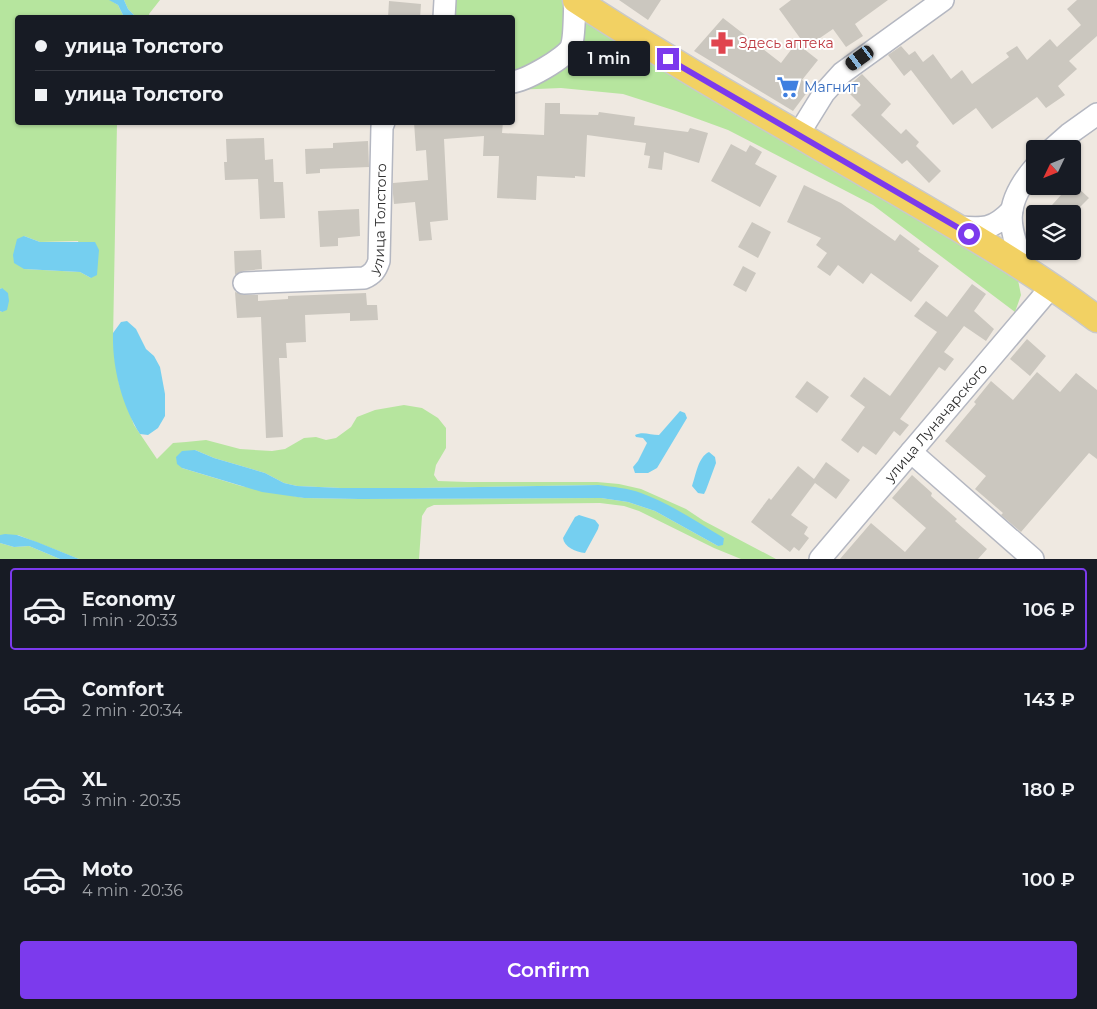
<!DOCTYPE html>
<html lang="en">
<head>
<meta charset="utf-8">
<style>
	:root { --surface:#171b24; --page:#20242c; --text:#f1f3f6; --muted:#9ea1a6; --line:#363941; --accent:#7c3aed }
	body { margin:0; font-family:Montserrat,sans-serif; background:var(--page); color:var(--text); height:100vh; display:flex; flex-direction:column; font-size:19px; white-space:nowrap }
	* { box-sizing:border-box; margin:0 }
	p { font-size:16px; color:var(--muted) }
	.icon { flex:none; width:28px; height:28px; fill:none; stroke:currentColor; stroke-width:2; stroke-linecap:round; stroke-linejoin:round }
	.map { position:relative; height:559px; overflow:hidden }
	.sheet { display:flex; flex-direction:column; background:var(--surface); flex:1 }
	.sheet>* { flex:none }
	.guide { position:absolute; left:15px; top:15px; width:500px; height:110px; border-radius:5px; box-shadow:0 1px 4px #0004; display:grid; align-content:center; height:110px; padding:0 20px; background:var(--surface) }
	.needle { width:32px; rotate:227deg }
	.fabs { position:absolute; left:1026px; top:140px; display:grid; gap:10px }
	.fabs a { display:grid; place-items:center; width:55px; height:55px; border-radius:5px; background:var(--surface); box-shadow:0 1px 4px #0004; font-size:25px }
	.end { position:absolute; width:22px; height:22px; margin:-11px; border:6px solid #7c3aed; background:#fff; box-shadow:0 0 0 2px #fff }
	.from { border-radius:50% }
	.bubble { position:absolute; height:35px; border-radius:5px; background:var(--surface); box-shadow:0 1px 4px #0004; font-size:16px; font-weight:600; line-height:35px; text-align:center }
	.car { position:absolute; width:15px; height:30px; margin:-15px -8px; border-radius:6px; box-shadow:0 0 4px 1px #0007; background:linear-gradient(#222 24%,#8ab4d8 0 40%,#222 0 76%,#8ab4d8 0 86%,#222 0) }
	.guide b { display:flex; align-items:center; gap:18px; height:48px; font-size:19px }
	.guide b+b { border-top:1px solid var(--line) }
	.guide i { width:12px; height:12px; background:var(--text) }
	ul { padding:9px 0 0; list-style:none }
	li { display:flex; align-items:center; gap:15px; height:82px; margin:0 10px 8px; padding:0 10px; border:2px solid transparent; border-radius:5px }
	li div { flex:1 }
	li b { display:block; font-size:19px }
	li em { font-style:normal; font-weight:600 }
	li.on { border-color:var(--accent) }
	li>.icon { width:45px; height:45px; stroke-width:1.5 }
	.button { display:flex; gap:10px; margin-top:auto; padding:10px 20px }
	.button a { flex:1; height:58px; border-radius:5px; background:var(--accent); color:#fff; font-size:20px; font-weight:600; line-height:58px; text-align:center }
	.map>svg:first-child { display:block }
</style>
</head>
<body>
<div class="map">
<svg width="1097" height="559" viewBox="0 0 1097 559">
	<rect width="100%" height="100%" fill="#efe9e1"/>
	<!-- green -->
	<path fill="#b6e59e" fill-rule="evenodd" d="M0 0H110L118 5 124 17 18 18V122L117 123 113 340 119 384 134 425 157 459 173 443 186 442 206 440 240 449 272 451 285 449 304 438 316 437 326 440 336 438 351 427 357 417 375 410 404 405 422 408 438 418 446 428V448L436 465 434 475 438 481 467 482H597L619 484 641 489 686 509 704 521 776 559H741L714 548 639 511 624 506 600 503 434 505 427 508 422 516 419 559H79L18 535H0V311L2 312V288L0 289ZM24 236 40 242 78 241 91 278 80 272 24 269ZM195 450 214 458 265 473 284 483 297 486 341 488H419L599 485 724 538 718 546 655 511 628 502 601 498 359 499 304 498 241 486 182 468Z
		M124 0H160L149 14 150 18 136 17 128 9Z
		M451 0H562L598 24 844 167 1018 280 1021 295 1015 312 873 205 728 130 676 111 623 94 561 88 513 90 512 18H450Z
		M0 543 14 547 29 546 60 559H0Z"/>
	<!-- water -->
	<path fill="#75cff0" d="M109 0H124L128 9 136 17H124L118 5Z
		M24 236 40 242H95L99 250 97 275 91 278 80 272 24 269 14 263 13 255 17 239Z
		M2 288 8 293 9 301 7 310 2 312 0 311V289Z
		M127 321 136 329 146 349 154 356 160 367 165 394V416L158 428 148 435 140 434C122 406 112 367 113 333L121 322Z
		M680 411 685 413 687 418 657 468 648 473H635L633 467 638 461 647 443 643 438 636 437 635 435C643 431 650 435 659 435Z
		M195 450 214 458 265 473 284 483 297 486 341 488H419L599 485C613 487 628 488 641 493 671 504 697 522 724 538L723 545 718 546 655 511 628 502 601 498 359 499 304 498 262 492 182 468 177 464 176 457 182 451Z
		M709 452 715 457 716 463 706 490 704 494 698 493 692 486C696 475 698 457 709 452Z
		M579 515 595 520 599 525 598 529 585 553C576 552 564 547 563 538L575 517Z
		M5 534 17 535 37 542 79 559H60L29 546 14 547 0 543V535Z"/>
	<!-- building -->
	<path fill="#cbc7bf" d="M619 0H661L648 20Z
		M791 0H888L855 24 863 36 846 47 833 29 804 49 818 60 802 80 811 87 793 111 694 51 723 18 781 63 800 38 779 9Z
		M1077 0H1097V36L1069 61 1077 69 1058 86 1065 95 1046 108 1037 97 992 129 976 108 953 125 911 70 904 76 888 55 901 46 909 55 915 51 923 62 933 54 951 79 962 70 972 84 1009 57 1006 53 1017 46 1027 60 1050 39 1057 47 1081 25 1067 9Z
		M389 1 421 4 420 18H388Z
		M862 74 891 104 881 115 901 134 906 129 919 142 916 146 941 171 929 183 907 160 902 164 851 115 861 105 845 89Z
		M545 103H560V114L598 115 599 112 635 117 634 125 688 132 690 128 708 133 699 163 664 152 662 170 648 168 650 156 644 155 646 143 587 135 585 177 575 176V178L537 176 536 200 497 198 499 156H483L484 136 444 139 448 220 430 222 432 240 419 241 415 202 394 204 393 194V183L428 180 426 150 416 151 414 122H503L502 133 544 135Z
		M264 138 265 160 273 159 274 182H283L285 218 260 219 258 179 225 180 224 162H227L226 139Z
		M368 141 369 167 320 169V173L306 174 305 149 333 148V143Z
		M731 144 746 152 750 145 762 152 755 164 777 176 760 207 711 181Z
		M804 185 841 203 895 241 900 234 920 249 918 251 939 266 911 302 871 273 863 284 838 265 830 276 817 267 827 253 816 245 821 238 787 222Z
		M1051 186H1076L1089 198 1073 214H1044L1061 195Z
		M359 209 360 236 338 238V246L320 247 318 211Z
		M752 222 771 232 758 258 738 247Z
		M261 250 262 269 243 271 235 275 234 251Z
		M743 266 756 273 746 292 733 285Z
		M972 284 986 294 974 311 994 329 986 341 964 326 944 352 954 359 945 371 939 367 900 419 909 425 900 436 894 431 876 455 863 446 858 453 841 440 865 407 850 396 864 377 890 396 937 332 914 316 926 301 947 317Z
		M235 292 244 295H258V301L288 299V296L366 293 367 305H377L378 320 350 321V313L305 315 306 342 286 343 287 358H279L283 437 266 438 261 317 237 318Z
		M1027 339 1046 356 1030 376 1010 359Z
		M1037 372 1060 392 1076 373 1097 390V459L1089 453 1021 532 1001 515 1003 513 975 489 986 476 945 441 976 404 974 402 991 381 1013 400Z
		M807 381 829 397 817 413 795 397Z
		M826 462 850 480 836 499 815 483 791 515 808 527 804 534 809 538 799 551 794 547 790 552 751 522 769 498 771 500 798 466 814 479Z
		M912 475 932 493 931 496 957 519 955 521 987 549 978 559H840L871 523 905 552 926 528 892 498Z"/>
	<g fill="none" stroke-linecap="round" stroke-linejoin="round">
		<defs>
			<g id="minor">
				<path d="M444 18 445 0"/>
				<path d="M512 82C525 81 566 58 571 47 575 38 574 11 575 0"/>
				<path d="M798 135 824 93 842 73 943 0"/>
				<path d="M1052 149 1069 134 1097 114"/>
				<path d="M958 227C983 229 993 230 1012 210"/>
				<path d="M1028 271C1007 228 1002 205 1035 167"/>
				<path id="s1" d="M244 283 364 278C373 274 376 270 379 261L382 127 384 122"/>
				<path d="M911 452 1033 559"/>
				<path id="s2" d="M820 559 1052 286"/>
			</g>
			<path id="major" d="M576 0C678 67 786 127 892 189 962 230 1032 270 1097 319"/>
		</defs>
		<!-- minor casing -->
		<use href="#minor" stroke="#b4b7c1" stroke-width="24"/>
		<!-- major casing -->
		<use href="#major" stroke="#c9c9c9" stroke-width="29"/>
		<!-- minor -->
		<use href="#minor" stroke="#fff" stroke-width="21"/>
		<!-- major -->
		<use href="#major" stroke="#f2d163" stroke-width="26"/>
	</g>
	<g fill="none" stroke-linecap="round" stroke-linejoin="round">
		<!-- route -->
		<path stroke="#7c3aed" stroke-width="6" d="M668 59 969 234"/>
	</g>
	<!-- icons -->
	<defs>
		<symbol id="pharmacy-bare" viewBox="-9 -9 18 18"><path d="M-2-6h4v4h4v4h-4v4h-4v-4h-4v-4h4Z" fill="#e0444e" stroke="#fff" stroke-width="2.5" paint-order="stroke"/></symbol>
		<symbol id="supermarket-bare" viewBox="-9 -9 18 18"><path d="M-6-5.5h2.5l.6 2H6L4.5 2H-2.5L-4.4-4H-6ZM-1.5 3.2a1.3 1.3 0 1 0 .1 0ZM3 3.2a1.3 1.3 0 1 0 .1 0Z" fill="#3f7fe0" stroke="#fff" stroke-width="2.5" paint-order="stroke"/></symbol>
	</defs>
	<g fill-rule="evenodd">
		<use href="#pharmacy-bare" x="706" y="27" width="32" height="32"/>
		<use href="#supermarket-bare" x="772" y="71" width="32" height="32"/>
	</g>
	<g text-anchor="middle" dominant-baseline="central" stroke-width="4" stroke-linejoin="round" paint-order="stroke">
		<!-- health labels -->
		<g font-size="14" fill="#be3a42" stroke="#fff" text-anchor="start">
			<text x="739" y="43">Здесь аптека</text>
		</g>
		<!-- shop labels -->
		<g font-size="14" fill="#366cbe" stroke="#fff" text-anchor="start">
			<text x="804" y="87">Магнит</text>
		</g>
		<!-- street labels -->
		<g font-size="14" fill="#2e2e2e" stroke="#fff">
			<text stroke="none"><textPath href="#s1" startOffset="186">улица Толстого</textPath></text>
			<text stroke="none"><textPath href="#s2" startOffset="179">улица Луначарского</textPath></text>
		</g>
	</g>
</svg>
<div class="fabs">
<a><svg class="needle" viewBox="-14 -14 28 28"><path d="M0-13l5 13h-10z" fill="#e53935"/><path d="M0 13l5-13h-10z" fill="#9ea1a6"/></svg></a>
<a><svg class="icon" aria-label="layers" viewBox="0 0 24 24"><path d="M12 4l9 5-9 5-9-5zM3 14l9 5 9-5"/></svg></a>
</div>
<i class="end from" style="left:969px;top:234px"></i>
<i class="end" style="left:668px;top:59px"></i>
<div class="bubble" style="left:568px;top:41px;width:82px">1 min</div>
<i class="car" style="left:860px;top:58px;rotate:234deg"></i>
<div class="guide">
<b><i class="from"></i>улица Толстого</b>
<b><i></i>улица Толстого</b>
</div>
</div>
<section class="sheet">
<ul>
<li class="on"><svg class="icon" aria-label="car" viewBox="0 0 24 24"><path d="M5 17H2v-5l4-1 3-4h7l3 4 3 1v5h-3M9 17h6M6 11h13"/><circle cx="7" cy="17" r="2"/><circle cx="17" cy="17" r="2"/></svg><div><b>Economy</b><p>1 min · 20:33</p></div><em>106 ₽</em></li>
<li><svg class="icon" aria-label="car" viewBox="0 0 24 24"><path d="M5 17H2v-5l4-1 3-4h7l3 4 3 1v5h-3M9 17h6M6 11h13"/><circle cx="7" cy="17" r="2"/><circle cx="17" cy="17" r="2"/></svg><div><b>Comfort</b><p>2 min · 20:34</p></div><em>143 ₽</em></li>
<li><svg class="icon" aria-label="car" viewBox="0 0 24 24"><path d="M5 17H2v-5l4-1 3-4h7l3 4 3 1v5h-3M9 17h6M6 11h13"/><circle cx="7" cy="17" r="2"/><circle cx="17" cy="17" r="2"/></svg><div><b>XL</b><p>3 min · 20:35</p></div><em>180 ₽</em></li>
<li><svg class="icon" aria-label="car" viewBox="0 0 24 24"><path d="M5 17H2v-5l4-1 3-4h7l3 4 3 1v5h-3M9 17h6M6 11h13"/><circle cx="7" cy="17" r="2"/><circle cx="17" cy="17" r="2"/></svg><div><b>Moto</b><p>4 min · 20:36</p></div><em>100 ₽</em></li>
</ul>
<div class="button"><a>Confirm</a></div>
</section>
</body>
</html>
